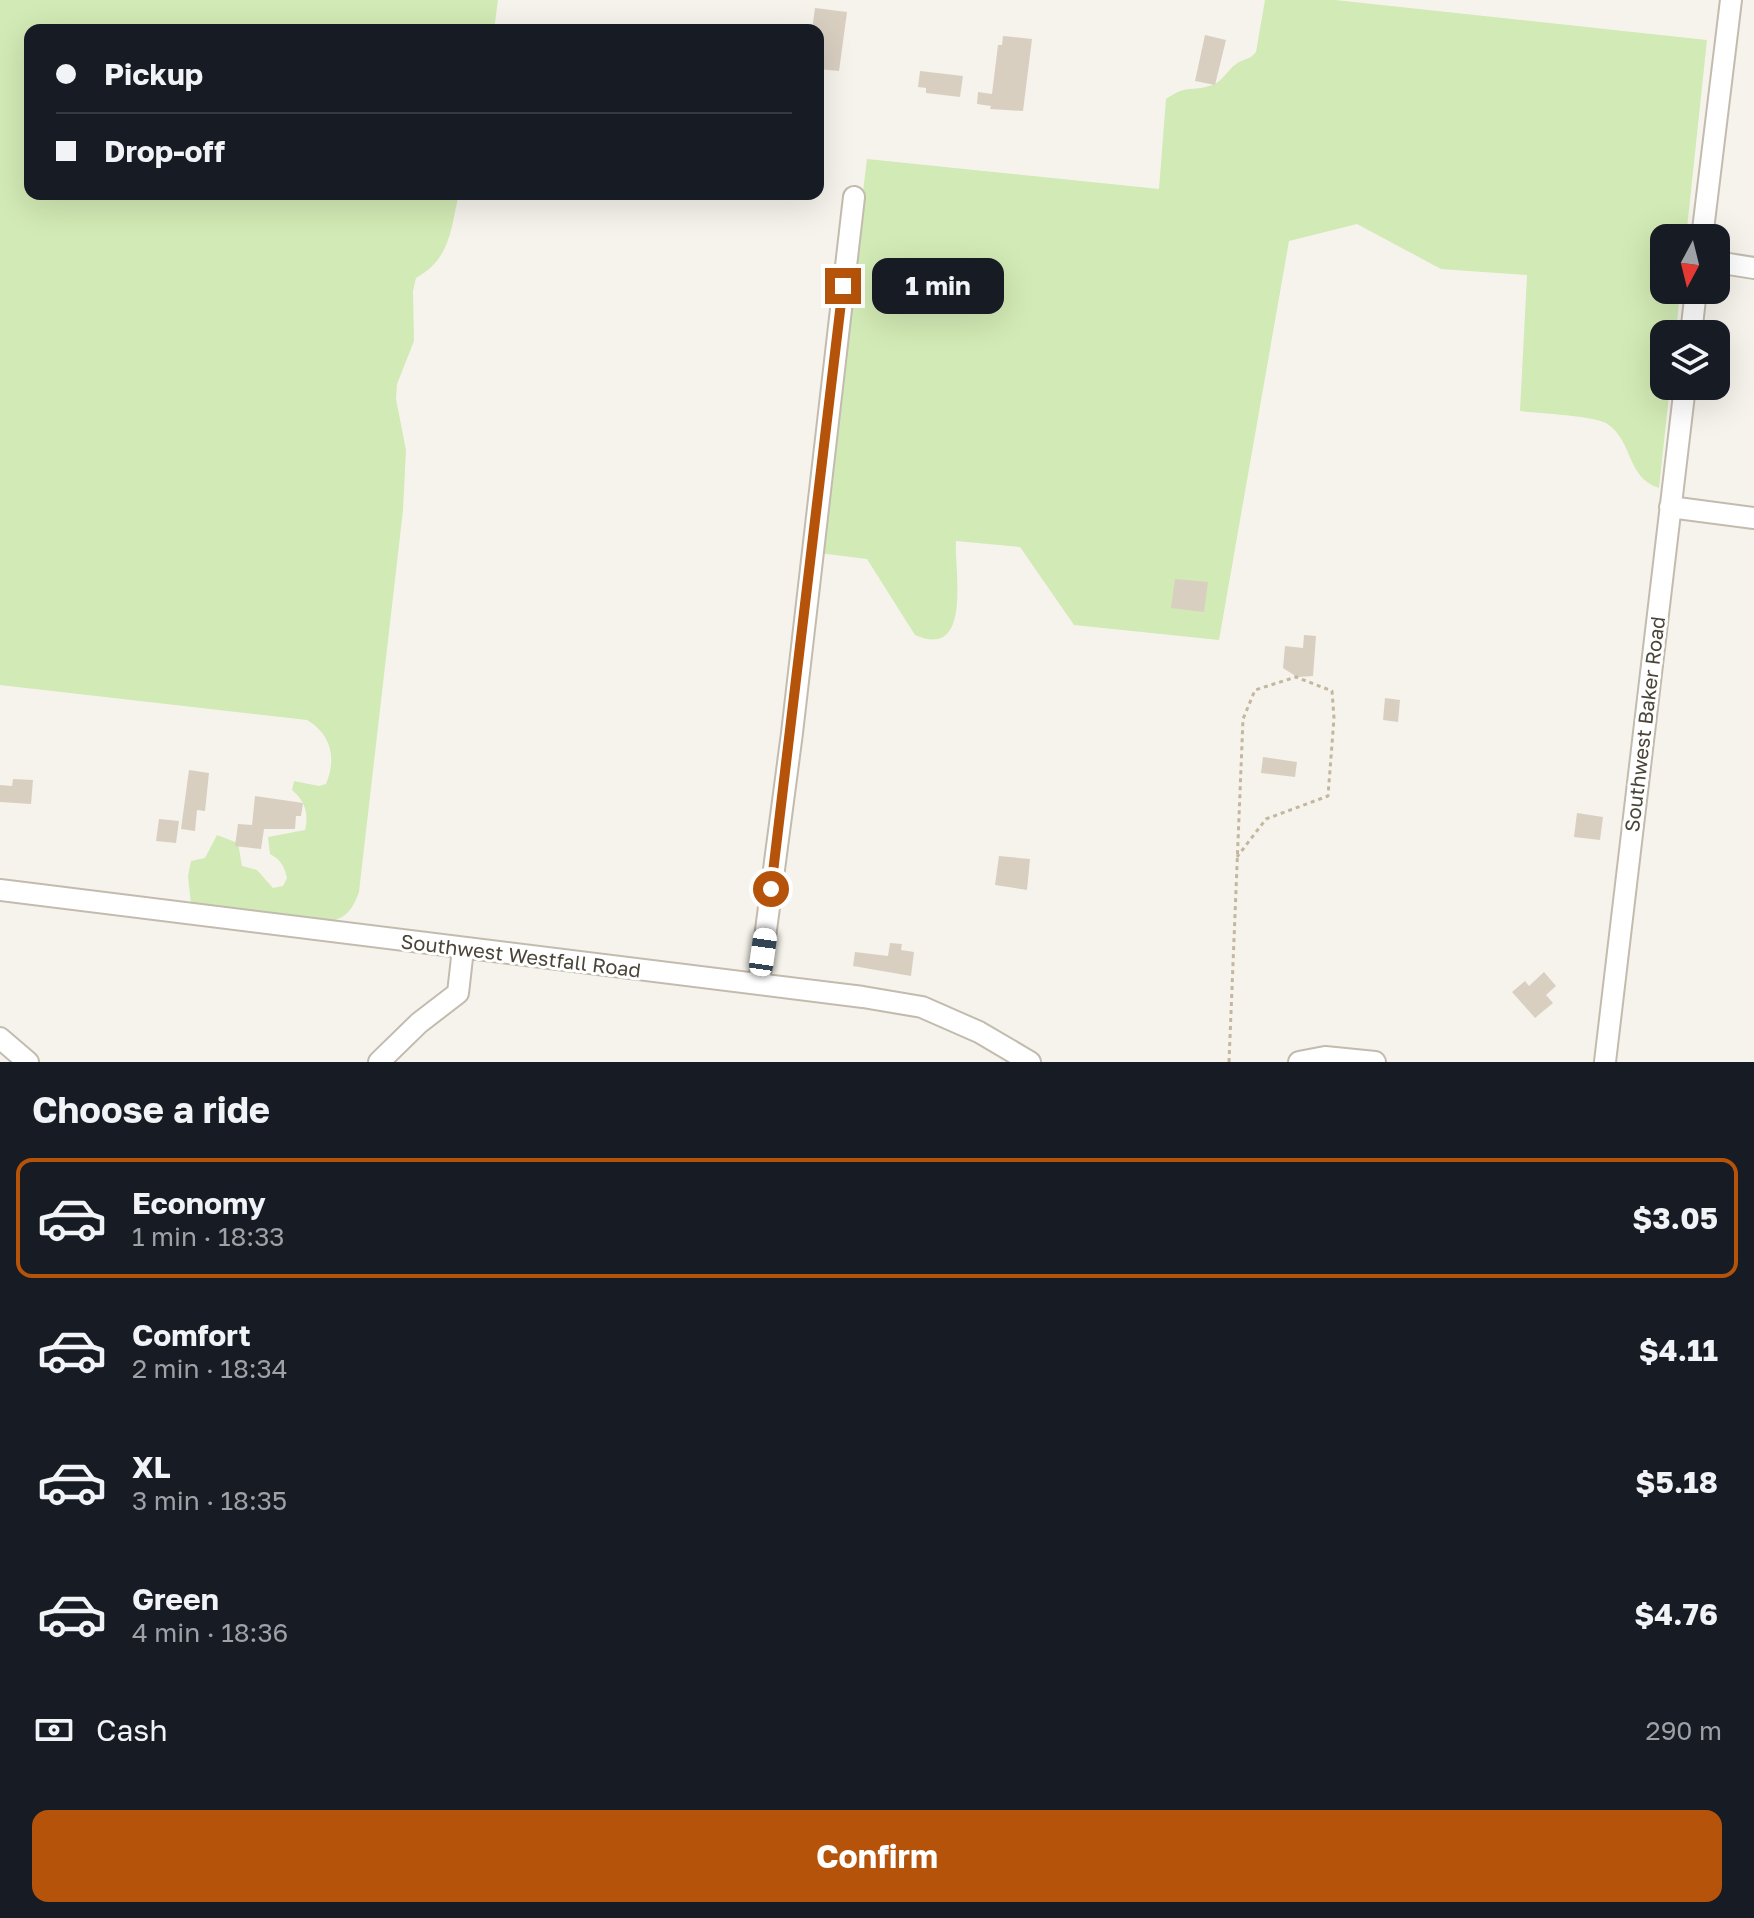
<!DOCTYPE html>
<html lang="en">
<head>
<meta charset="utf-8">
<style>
	:root { --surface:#171b24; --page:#242831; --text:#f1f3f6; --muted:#9ea1a6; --line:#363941; --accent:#b45309 }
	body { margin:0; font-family:"Golos Text",sans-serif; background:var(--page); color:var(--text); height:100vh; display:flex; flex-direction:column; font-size:30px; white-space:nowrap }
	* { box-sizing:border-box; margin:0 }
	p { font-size:26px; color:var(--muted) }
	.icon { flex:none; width:44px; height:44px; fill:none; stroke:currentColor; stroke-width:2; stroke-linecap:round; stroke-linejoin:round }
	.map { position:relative; height:1062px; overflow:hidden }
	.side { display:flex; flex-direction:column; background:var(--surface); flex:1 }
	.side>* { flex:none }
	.hud { position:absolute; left:24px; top:24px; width:800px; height:176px; border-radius:16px; box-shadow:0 8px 32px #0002; display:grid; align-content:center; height:176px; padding:0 32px; background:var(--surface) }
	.needle { width:52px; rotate:187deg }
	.fabs { position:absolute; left:1650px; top:224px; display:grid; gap:16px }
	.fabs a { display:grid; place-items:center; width:80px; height:80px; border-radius:16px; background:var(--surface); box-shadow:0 8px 32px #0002; font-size:40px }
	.end { position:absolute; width:36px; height:36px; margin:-18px; border:10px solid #b45309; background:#fff; box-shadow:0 0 0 4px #fff }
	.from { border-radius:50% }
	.bubble { position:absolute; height:56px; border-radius:16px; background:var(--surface); box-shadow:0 8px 32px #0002; font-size:26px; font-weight:700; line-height:56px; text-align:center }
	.car { position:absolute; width:24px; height:48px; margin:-24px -12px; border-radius:10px; box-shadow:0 0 6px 2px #0007; background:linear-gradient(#fff 24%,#345 0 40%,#fff 0 76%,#345 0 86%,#fff 0) }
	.hud b { display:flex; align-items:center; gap:28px; height:76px; font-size:30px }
	.hud b+b { border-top:2px solid var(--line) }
	.hud i { width:20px; height:20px; background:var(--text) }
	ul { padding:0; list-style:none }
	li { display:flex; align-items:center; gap:24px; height:120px; margin:0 16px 12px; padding:0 16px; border:4px solid transparent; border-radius:16px }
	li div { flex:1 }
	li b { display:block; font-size:30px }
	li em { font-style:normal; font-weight:700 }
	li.active { border-color:var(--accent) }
	li>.icon { width:72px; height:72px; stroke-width:1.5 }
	h2 { padding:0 32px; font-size:36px; line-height:96px }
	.pay { display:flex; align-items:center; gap:20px; height:88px; padding:0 32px; font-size:30px }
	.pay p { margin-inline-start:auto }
	.action { display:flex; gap:16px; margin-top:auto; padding:16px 32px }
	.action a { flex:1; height:92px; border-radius:16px; background:var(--accent); color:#fff; font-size:32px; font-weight:700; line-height:92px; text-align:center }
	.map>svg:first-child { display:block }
</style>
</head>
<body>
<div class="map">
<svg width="1754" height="1062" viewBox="0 0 1754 1062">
	<rect width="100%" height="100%" fill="#f6f3ec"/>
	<!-- green -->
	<path fill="#d2eab5" d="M0 0H498L494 30H30V194H459C450 231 451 258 416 278L413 291 414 341 397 384 396 399 406 450 403 510 359 892C352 911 345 920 324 922L191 904 188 876 191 861 205 858 217 835 238 843 242 866 257 870 273 888 283 886 287 878C284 866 281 860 270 854L268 837 305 830C309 813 305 801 292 790L294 781 319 786 326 784C337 758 331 734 307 720L0 685Z
		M1265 0H1335L1707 40 1686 238H1664V290H1680L1676 334H1664V386H1670L1659 488C1626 478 1634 441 1606 423 1594 416 1537 413 1520 411L1527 275 1441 269 1357 224 1289 241 1219 640 1074 625 1020 547 956 541C954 569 973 661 915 635L867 559 819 553 867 159 1159 189 1166 99C1188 84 1188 92 1209 86 1223 83 1227 69 1239 62 1247 58 1250 59 1256 52Z"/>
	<!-- building -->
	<path fill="#d8cfc1" d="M815 8 847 12 839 71 818 69V30H812Z
		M1205 35 1226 40 1215 85 1195 81Z
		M1003 36 1032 39 1023 111 990 109 991 106 977 104 978 92 992 94 998 45H1002Z
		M920 71 963 76 960 97 926 93V88L918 87Z
		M1175 579 1208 582 1204 612 1171 608Z
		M1304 635 1316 636 1313 676 1297 677 1283 668 1285 646 1303 648Z
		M1385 698 1400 700 1398 722 1383 720Z
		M1263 757 1297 762 1295 777 1261 773Z
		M189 770 209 773 205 811 197 810 195 831 181 829Z
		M13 779 33 780 31 804 0 802V785L12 786Z
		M255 796 303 803 301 816H296L295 829H264L261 849 235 846 238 824 252 825Z
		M1577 813 1603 817 1600 840 1574 837Z
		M159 819 179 821 176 843 156 841Z
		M999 856 1030 859 1027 890 995 885Z
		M890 943 902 944 901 950 914 952 911 976 853 966 855 952 888 956Z
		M1544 972 1556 986 1546 995 1553 1003 1535 1018 1512 992 1525 981 1529 986Z"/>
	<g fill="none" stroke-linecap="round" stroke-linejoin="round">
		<defs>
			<path id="minor" d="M1702 238 1731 0
				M1716 262 1754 268
				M1691 334 1696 290
				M1670 507 1754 518
				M0 890 863 997 922 1007 979 1032 1030 1062
				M759 983 792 733 854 197
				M0 1038 28 1062
				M379 1062 419 1023 458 993 463 949
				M1299 1062 1325 1057 1375 1062
				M1605 1062 1685 386"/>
		</defs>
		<!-- minor casing -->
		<use href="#minor" stroke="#c2bbae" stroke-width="24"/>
		<!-- path -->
		<path stroke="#c4b79f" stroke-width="3" stroke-dasharray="4 4" stroke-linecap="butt" d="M1229 1062 1243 719 1255 690 1296 677 1332 691 1334 718 1328 796 1266 819 1237 857"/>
		<!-- minor -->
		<use href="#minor" stroke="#fff" stroke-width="20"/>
	</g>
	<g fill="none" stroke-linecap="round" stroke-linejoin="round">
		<!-- route -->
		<path stroke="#b45309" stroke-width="10" d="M771 889 843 286"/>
	</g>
	<g text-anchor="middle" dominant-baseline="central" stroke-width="6" stroke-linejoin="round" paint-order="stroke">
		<!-- street labels -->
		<g font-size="20" fill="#4b4439" stroke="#fff">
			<text transform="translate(1644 724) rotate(-83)">Southwest Baker Road</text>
			<text transform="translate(521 955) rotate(7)">Southwest Westfall Road</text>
		</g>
	</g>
</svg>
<div class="fabs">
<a><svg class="needle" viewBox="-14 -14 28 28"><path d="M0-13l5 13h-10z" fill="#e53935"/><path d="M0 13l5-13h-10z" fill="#9ea1a6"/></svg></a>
<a><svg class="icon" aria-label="layers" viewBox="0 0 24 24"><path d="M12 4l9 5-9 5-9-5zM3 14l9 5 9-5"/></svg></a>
</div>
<i class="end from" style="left:771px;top:889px"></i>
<i class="end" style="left:843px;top:286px"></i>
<div class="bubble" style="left:872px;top:258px;width:132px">1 min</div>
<i class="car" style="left:763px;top:952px;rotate:8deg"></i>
<div class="hud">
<b><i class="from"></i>Pickup</b>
<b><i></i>Drop-off</b>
</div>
</div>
<section class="side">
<h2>Choose a ride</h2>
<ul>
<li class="active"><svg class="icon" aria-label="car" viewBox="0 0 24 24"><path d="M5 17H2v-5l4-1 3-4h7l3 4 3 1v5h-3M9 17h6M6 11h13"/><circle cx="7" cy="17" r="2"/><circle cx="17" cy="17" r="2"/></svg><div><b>Economy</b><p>1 min · 18:33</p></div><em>$3.05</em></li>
<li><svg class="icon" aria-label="car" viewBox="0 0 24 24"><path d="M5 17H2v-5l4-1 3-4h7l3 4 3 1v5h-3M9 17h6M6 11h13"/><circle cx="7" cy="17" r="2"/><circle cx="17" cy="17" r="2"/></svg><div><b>Comfort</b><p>2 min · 18:34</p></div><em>$4.11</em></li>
<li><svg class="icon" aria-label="car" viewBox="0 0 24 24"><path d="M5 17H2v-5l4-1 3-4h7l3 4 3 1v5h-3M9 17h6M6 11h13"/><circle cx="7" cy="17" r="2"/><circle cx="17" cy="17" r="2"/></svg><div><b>XL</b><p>3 min · 18:35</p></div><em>$5.18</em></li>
<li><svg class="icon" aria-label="car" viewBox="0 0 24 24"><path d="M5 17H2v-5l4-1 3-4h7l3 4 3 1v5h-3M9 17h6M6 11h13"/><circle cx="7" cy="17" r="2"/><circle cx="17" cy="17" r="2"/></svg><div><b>Green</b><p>4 min · 18:36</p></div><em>$4.76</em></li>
</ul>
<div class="pay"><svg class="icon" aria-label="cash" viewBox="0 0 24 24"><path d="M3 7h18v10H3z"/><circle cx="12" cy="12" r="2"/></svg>Cash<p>290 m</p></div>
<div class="action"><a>Confirm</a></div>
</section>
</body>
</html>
